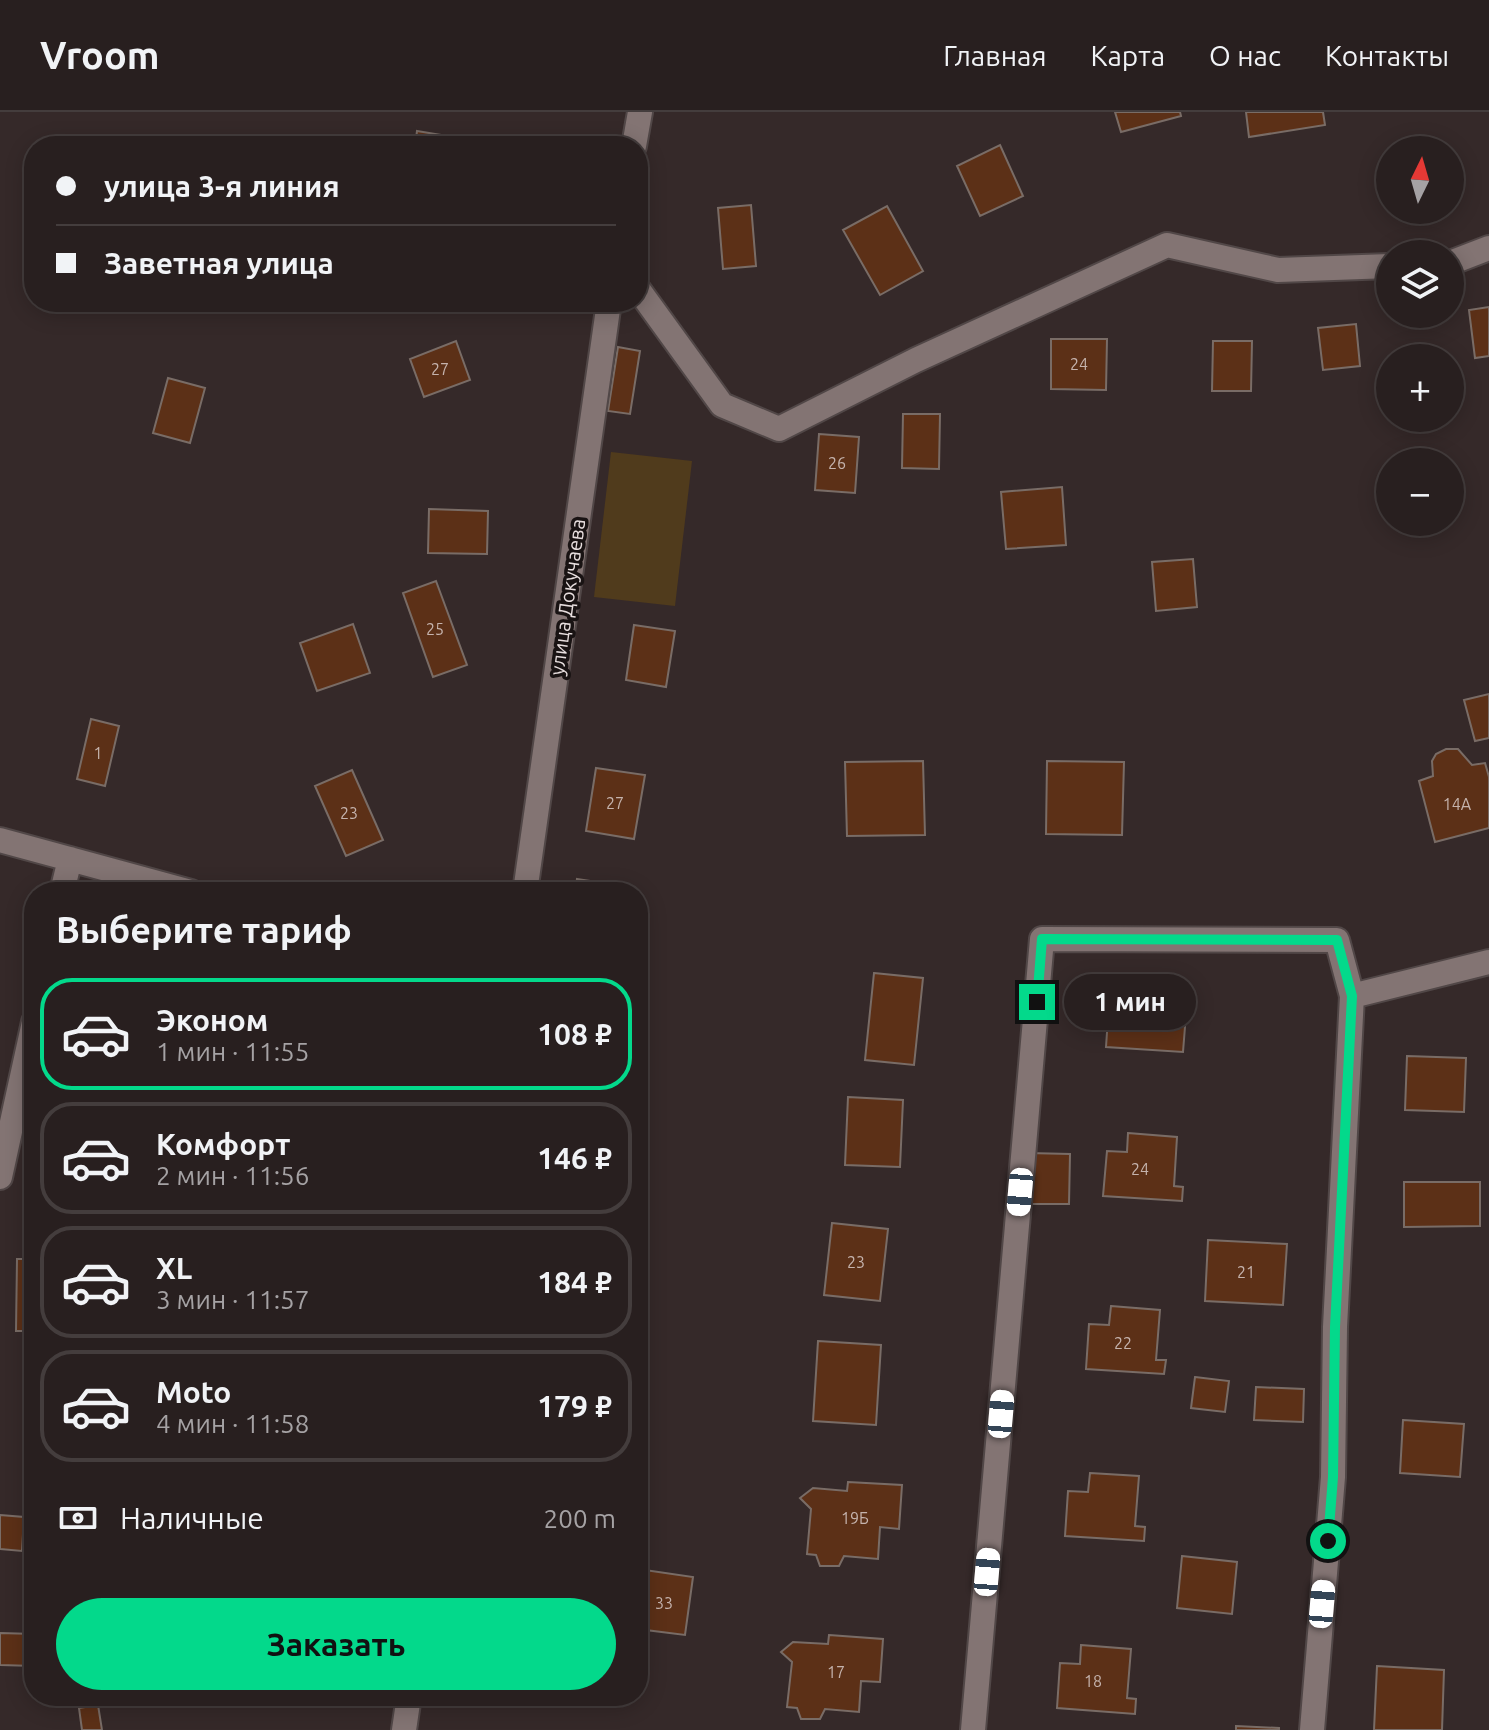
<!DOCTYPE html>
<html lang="ru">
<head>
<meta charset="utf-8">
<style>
	:root { --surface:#281f1f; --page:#342c2c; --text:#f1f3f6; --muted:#a5a2a4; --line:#443d3d; --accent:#03d98b }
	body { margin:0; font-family:Ubuntu,sans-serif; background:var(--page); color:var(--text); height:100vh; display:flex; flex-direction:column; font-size:30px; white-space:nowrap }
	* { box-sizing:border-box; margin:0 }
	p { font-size:26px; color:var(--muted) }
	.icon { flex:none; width:44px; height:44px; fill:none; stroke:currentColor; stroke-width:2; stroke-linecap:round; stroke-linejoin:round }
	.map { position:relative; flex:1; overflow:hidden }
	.drawer { position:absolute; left:24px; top:770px; width:624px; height:824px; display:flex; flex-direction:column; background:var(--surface); border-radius:32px; box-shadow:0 4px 20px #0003,0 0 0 2px var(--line) }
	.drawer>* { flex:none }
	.guide { position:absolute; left:24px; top:24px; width:624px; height:176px; border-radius:32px; box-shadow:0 4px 20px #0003,0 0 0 2px var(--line); display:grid; align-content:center; height:176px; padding:0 32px; background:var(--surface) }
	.needle { width:52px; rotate:5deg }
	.buttons { position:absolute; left:1376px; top:24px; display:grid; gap:16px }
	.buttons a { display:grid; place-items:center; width:88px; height:88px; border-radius:50%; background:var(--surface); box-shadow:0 4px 20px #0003,0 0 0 2px var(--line); font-size:40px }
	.end { position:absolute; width:36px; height:36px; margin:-18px; border:10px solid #03d98b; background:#111; box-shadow:0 0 0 4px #111 }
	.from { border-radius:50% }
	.bubble { position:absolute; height:56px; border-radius:28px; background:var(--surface); box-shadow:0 4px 20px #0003,0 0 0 2px var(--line); font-size:26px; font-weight:700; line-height:56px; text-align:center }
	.car { position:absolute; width:24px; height:48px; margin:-24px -12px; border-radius:10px; box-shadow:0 0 6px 2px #0007; background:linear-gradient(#fff 24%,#345 0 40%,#fff 0 76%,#345 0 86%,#fff 0) }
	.guide b { display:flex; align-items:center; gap:28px; height:76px; font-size:30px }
	.guide b+b { border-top:2px solid var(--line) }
	.guide i { width:20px; height:20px; background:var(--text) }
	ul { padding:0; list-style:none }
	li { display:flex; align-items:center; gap:24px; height:112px; margin:0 16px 12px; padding:0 16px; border:4px solid var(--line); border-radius:32px }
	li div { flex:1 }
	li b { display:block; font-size:30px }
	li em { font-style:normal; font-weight:700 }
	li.current { border-color:var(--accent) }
	li>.icon { width:72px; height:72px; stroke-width:1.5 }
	h2 { padding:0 32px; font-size:36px; line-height:96px }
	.pay { display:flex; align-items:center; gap:20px; height:88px; padding:0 32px; font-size:30px }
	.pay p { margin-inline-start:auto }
	.cta { display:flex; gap:16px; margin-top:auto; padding:16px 32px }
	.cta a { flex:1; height:92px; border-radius:48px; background:var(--accent); color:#111; font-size:32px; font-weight:700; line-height:92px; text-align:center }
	header { display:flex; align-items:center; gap:48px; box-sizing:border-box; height:112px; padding:0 40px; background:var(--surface); border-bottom:2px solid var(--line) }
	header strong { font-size:38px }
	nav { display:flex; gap:44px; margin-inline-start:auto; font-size:28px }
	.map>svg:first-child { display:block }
</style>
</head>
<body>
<header>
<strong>Vroom</strong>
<nav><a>Главная</a><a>Карта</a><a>О нас</a><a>Контакты</a></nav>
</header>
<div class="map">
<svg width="1489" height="1618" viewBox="0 0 1489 1618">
	<rect width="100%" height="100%" fill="#352929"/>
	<!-- green -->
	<path fill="#503b1c" d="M611 340 692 349 675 494 594 485Z"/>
	<!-- building -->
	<path fill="#5c3017" stroke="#796c66" stroke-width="2" d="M1115 0H1180L1181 4 1121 20Z
		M1246 0H1323L1325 13 1249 25Z
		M417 19 472 28 471 34H415Z
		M1000 33 1023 84 980 104 957 54Z
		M751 93 756 154 723 157 718 96Z
		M887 94 923 159 880 183 843 118Z
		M1489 195V244L1475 246 1469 198Z
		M1356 212 1360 254 1323 258 1318 216Z
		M1051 227H1107L1106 278 1051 277Z
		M456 229 470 268 424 285 410 247Z
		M1213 229H1252L1251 279H1212Z
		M618 235 640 239 630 302 608 299Z
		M168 266 205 276 190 331 153 321Z
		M903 302H940L939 357 902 356Z
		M819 322 859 325 855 381 815 378Z
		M1062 375 1066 433 1006 437 1001 380Z
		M429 397 488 399 487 442 428 441Z
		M1193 447 1197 495 1156 499 1152 450Z
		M436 469 467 553 433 565 403 481Z
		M353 512 370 561 317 579 300 531Z
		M634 513 675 519 666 575 626 568Z
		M1489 582V626L1475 629 1464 588Z
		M91 607 119 614 105 674 77 667Z
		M1446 637H1458L1472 653 1485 651 1489 665V716L1435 730 1419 669 1433 664 1432 649 1436 642Z
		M923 649 925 723 847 724 845 650Z
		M1047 649 1124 650 1122 723 1046 722Z
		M596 656 645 663 634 727 586 719Z
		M352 658 383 728 346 744 315 674Z
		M577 767 631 775 630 780H575Z
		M874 861 923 866 914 953 865 948Z
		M1140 873 1188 877 1183 940 1106 935 1109 891 1139 893Z
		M1407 944 1466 946 1464 1000 1405 998Z
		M848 985 903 988 900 1055 845 1053Z
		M1128 1021 1177 1025 1174 1074 1183 1075 1182 1089 1103 1084 1107 1039 1127 1040Z
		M1028 1041 1070 1042 1069 1092H1027Z
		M1404 1070H1480V1114L1404 1115Z
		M832 1111 888 1117 880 1189 824 1183Z
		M1208 1128 1287 1132 1283 1193 1205 1189Z
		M17 1147H34V1219H16Z
		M1111 1194 1160 1198 1156 1248H1166L1164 1262 1086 1257 1089 1212 1109 1213Z
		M818 1229 881 1233 876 1313 813 1309Z
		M1195 1265 1229 1269 1225 1300 1191 1296Z
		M1256 1275 1304 1277 1303 1310 1254 1308Z
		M1403 1308 1464 1312 1460 1365 1400 1361Z
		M1090 1361 1139 1364 1135 1414 1145 1415 1144 1429 1065 1424 1068 1379 1088 1380Z
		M848 1370 902 1373 899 1417 880 1415 878 1447 844 1444 839 1454H820L816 1443 807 1442 811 1397 800 1386 813 1376 847 1379Z
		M0 1403 24 1405 22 1439 0 1437Z
		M1182 1444 1237 1450 1232 1502 1177 1496Z
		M638 1457 693 1465 685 1523 638 1517Z
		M0 1521 34 1522V1554L0 1553Z
		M829 1523 883 1527 880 1570 861 1569 859 1600 825 1597 820 1607H801L797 1596 787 1595 792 1550 781 1540 793 1530 828 1532Z
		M1081 1533 1131 1537 1127 1586 1136 1587 1135 1602 1057 1596 1060 1551 1080 1552Z
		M1377 1554 1444 1558 1442 1618H1374Z
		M98 1593 102 1618H82L79 1596Z
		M1236 1614 1279 1616V1618H1236Z"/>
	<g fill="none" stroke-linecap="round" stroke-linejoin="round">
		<defs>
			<path id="minor" d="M634 34 640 0
				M1450 151 1489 136
				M638 177 722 293 779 317 916 248 1167 133 1278 158 1390 154
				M0 728 191 780
				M62 780 70 747
				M525 780 609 190
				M1352 884 1489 850
				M0 1065 34 910
				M404 1618 409 1584
				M973 1618 1042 827 1337 828 1352 884 1335 1215 1333 1365 1312 1618"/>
		</defs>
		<!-- minor casing -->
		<use href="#minor" stroke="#514747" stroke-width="28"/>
		<!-- minor -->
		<use href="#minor" stroke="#837473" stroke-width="24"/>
	</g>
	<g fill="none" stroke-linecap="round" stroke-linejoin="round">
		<!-- route -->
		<path stroke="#03d98b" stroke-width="10" d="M1037 890 1042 827 1337 828 1352 884 1335 1215 1333 1365 1328 1429"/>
	</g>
	<g text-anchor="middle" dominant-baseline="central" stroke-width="7" stroke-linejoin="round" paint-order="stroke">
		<!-- number labels -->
		<g font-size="16" fill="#c5b3ad">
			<text x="1079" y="252">24</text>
			<text x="440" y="257">27</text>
			<text x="837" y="351">26</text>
			<text x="435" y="517">25</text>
			<text x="98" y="641">1</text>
			<text x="615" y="691">27</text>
			<text x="1457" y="692">14А</text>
			<text x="349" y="701">23</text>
			<text x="1140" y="1057">24</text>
			<text x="856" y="1150">23</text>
			<text x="1246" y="1160">21</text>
			<text x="1123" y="1231">22</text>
			<text x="855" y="1406">19Б</text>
			<text x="664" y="1491">33</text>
			<text x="836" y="1560">17</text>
			<text x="1093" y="1569">18</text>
		</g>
		<!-- street labels -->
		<g font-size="20" fill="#e8dfdf" stroke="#191313">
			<text transform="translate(567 485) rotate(-82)">улица Докучаева</text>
		</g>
	</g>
</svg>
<div class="buttons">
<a><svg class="needle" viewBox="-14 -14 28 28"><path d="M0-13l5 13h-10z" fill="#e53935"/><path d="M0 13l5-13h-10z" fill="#a5a2a4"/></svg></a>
<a><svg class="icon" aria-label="layers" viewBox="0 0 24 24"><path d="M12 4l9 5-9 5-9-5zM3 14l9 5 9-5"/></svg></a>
<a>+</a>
<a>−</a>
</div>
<i class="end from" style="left:1328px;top:1429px"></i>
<i class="end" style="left:1037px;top:890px"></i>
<div class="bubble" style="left:1064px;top:862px;width:132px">1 мин</div>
<i class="car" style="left:1020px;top:1080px;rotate:185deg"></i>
<i class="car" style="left:1001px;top:1302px;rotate:5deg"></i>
<i class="car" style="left:987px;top:1460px;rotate:5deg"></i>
<i class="car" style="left:1322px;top:1492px;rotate:5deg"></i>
<div class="guide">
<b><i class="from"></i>улица 3-я линия</b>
<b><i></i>Заветная улица</b>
</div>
<section class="drawer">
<h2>Выберите тариф</h2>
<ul>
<li class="current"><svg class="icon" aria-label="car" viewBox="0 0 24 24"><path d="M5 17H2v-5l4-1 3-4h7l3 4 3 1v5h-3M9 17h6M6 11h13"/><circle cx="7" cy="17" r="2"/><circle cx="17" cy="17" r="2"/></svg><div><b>Эконом</b><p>1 мин · 11:55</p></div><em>108 ₽</em></li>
<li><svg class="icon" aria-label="car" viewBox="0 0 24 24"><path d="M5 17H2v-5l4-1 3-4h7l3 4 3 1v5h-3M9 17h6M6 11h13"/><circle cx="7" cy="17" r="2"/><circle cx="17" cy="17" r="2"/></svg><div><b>Комфорт</b><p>2 мин · 11:56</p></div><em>146 ₽</em></li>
<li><svg class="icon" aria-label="car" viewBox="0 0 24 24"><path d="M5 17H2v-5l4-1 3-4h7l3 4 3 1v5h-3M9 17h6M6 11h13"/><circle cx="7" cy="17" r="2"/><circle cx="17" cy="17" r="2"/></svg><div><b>XL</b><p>3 мин · 11:57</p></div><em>184 ₽</em></li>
<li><svg class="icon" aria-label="car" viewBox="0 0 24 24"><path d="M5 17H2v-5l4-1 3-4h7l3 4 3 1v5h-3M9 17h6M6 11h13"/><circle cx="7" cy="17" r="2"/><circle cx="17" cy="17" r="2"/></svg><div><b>Moto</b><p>4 мин · 11:58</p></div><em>179 ₽</em></li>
</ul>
<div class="pay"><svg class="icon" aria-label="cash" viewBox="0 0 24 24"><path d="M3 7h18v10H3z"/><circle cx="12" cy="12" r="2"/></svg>Наличные<p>200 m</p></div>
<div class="cta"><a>Заказать</a></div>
</section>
</div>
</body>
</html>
